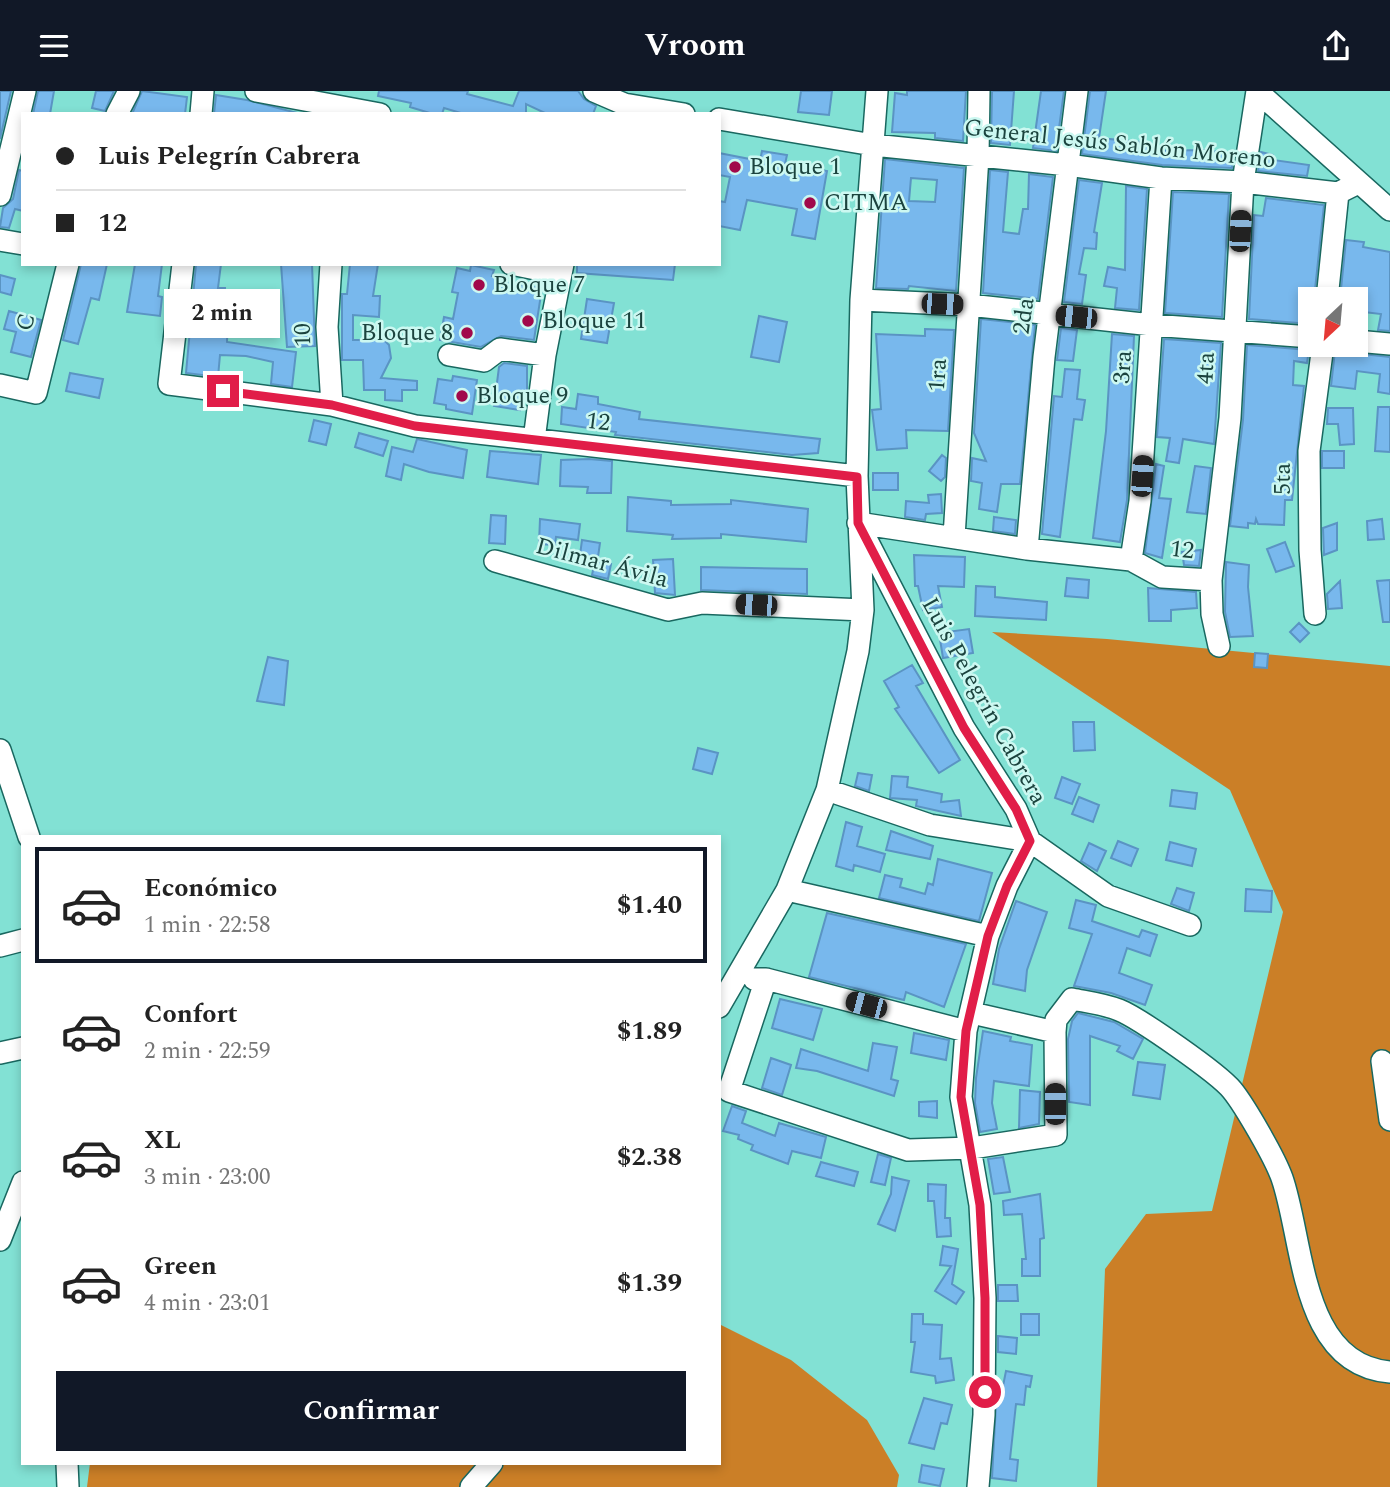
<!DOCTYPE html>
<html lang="es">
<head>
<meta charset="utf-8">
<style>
	:root { --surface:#fff; --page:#f2f2f2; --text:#222; --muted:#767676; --line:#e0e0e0; --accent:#111827 }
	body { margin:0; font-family:Spectral,serif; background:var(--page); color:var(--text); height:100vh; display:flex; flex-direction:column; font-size:26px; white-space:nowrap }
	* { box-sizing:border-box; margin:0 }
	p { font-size:23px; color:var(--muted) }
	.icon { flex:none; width:38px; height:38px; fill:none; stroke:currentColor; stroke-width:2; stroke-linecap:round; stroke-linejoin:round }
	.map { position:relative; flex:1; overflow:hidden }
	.panel { position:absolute; left:21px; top:744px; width:700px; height:630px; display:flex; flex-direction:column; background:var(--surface); border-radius:0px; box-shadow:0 4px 10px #0003 }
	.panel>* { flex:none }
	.guide { position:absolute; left:21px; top:21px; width:700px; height:154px; border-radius:0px; box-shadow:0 4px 10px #0003; display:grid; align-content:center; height:154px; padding:0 35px; background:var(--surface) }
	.needle { width:46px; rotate:206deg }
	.controls { position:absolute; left:1298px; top:196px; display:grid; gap:14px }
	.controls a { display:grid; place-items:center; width:70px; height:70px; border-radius:0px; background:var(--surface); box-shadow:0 4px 10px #0003; font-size:35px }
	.end { position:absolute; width:32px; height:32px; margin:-16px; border:9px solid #e11d48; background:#fff; box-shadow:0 0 0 4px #fff }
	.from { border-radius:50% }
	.bubble { position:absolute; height:49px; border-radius:0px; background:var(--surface); box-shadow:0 4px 10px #0003; font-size:23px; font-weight:700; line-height:49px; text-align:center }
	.car { position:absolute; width:21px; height:42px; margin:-21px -10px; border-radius:9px; box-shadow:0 0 5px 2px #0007; background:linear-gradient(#222 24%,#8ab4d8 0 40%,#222 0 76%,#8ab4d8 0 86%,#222 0) }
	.guide b { display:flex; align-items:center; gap:24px; height:66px; font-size:26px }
	.guide b+b { border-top:2px solid var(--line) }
	.guide i { width:18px; height:18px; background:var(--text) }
	ul { padding:12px 0 0; list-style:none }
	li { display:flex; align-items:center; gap:21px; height:116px; margin:0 14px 10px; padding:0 21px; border:4px solid transparent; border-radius:0px }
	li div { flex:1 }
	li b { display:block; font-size:26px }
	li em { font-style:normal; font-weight:700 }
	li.current { border-color:var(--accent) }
	li>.icon { width:63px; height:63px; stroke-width:1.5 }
	.primary-button { display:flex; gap:14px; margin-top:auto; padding:14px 35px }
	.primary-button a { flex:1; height:80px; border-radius:0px; background:var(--accent); color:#fff; font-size:28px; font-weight:700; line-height:80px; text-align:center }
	header { display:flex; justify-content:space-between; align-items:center; height:91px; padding:0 35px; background:var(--accent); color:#fff; font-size:32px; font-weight:700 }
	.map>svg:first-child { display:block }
</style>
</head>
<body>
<header><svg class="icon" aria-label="menu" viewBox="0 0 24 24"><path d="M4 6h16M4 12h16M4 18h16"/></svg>Vroom<svg class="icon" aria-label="share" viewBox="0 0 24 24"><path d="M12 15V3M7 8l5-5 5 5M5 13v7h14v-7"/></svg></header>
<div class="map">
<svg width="1390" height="1396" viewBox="0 0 1390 1396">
	<rect width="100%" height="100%" fill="#82e1d4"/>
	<!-- forest -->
	<path fill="#cb7f27" d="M992 541 1107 548 1390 575V1396H1097L1105 1178 1146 1123 1212 1120 1283 821 1230 699Z
		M719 1233 791 1269 867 1329 899 1384 897 1396H87L90 1372H719Z"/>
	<!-- building -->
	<path fill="#78b8ed" stroke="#5a94c3" stroke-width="2" fill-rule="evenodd" d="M0 0H11L0 48Z
		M38 0H54L50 23H33Z
		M96 0H114L105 20 92 17Z
		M142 0 187 6 185 23H132Z
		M379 0H468L467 3 513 15 519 0H578L584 8 596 15 593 23H547L526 13V23H464L444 17 442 23H433L410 16 411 12 378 5Z
		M801 0H832L829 24 798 21Z
		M907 0H966L963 50 935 47V42L892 41 895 2 907 4Z
		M992 0H1014L1010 54 991 52Z
		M1041 0H1064L1056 60 1033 57Z
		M1090 0H1106L1099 47 1151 52 1150 60 1205 59 1234 63 1232 77 1162 74 1082 63Z
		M216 4 247 9 301 23H214Z
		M762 60 787 64 785 73 827 80 815 148 792 144 797 118 747 109 740 139 719 135V110L725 111 730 86 719 84V62L760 70Z
		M1261 61 1273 64V69L1309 74 1307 85 1258 80Z
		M885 68 964 77 956 200 909 195 908 198 876 197ZM911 87 937 89 935 111 909 110Z
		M19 79 23 80V120L15 118 9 137 0 136 3 117 13 108Z
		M990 79 1008 81 1003 141 1019 143 1023 118H1028L1029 83 1053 86 1038 208 983 202Z
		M1079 89 1102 92 1094 141 1097 142 1096 158 1084 157 1079 183 1086 184 1082 213 1064 211Z
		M1126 95 1147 98 1139 219 1115 217 1117 197 1104 195 1108 176 1125 179Z
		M1173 101 1229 103 1222 226 1165 222Z
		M1266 107 1324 114 1314 208H1311V233L1249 228 1254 124 1263 125Z
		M1346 149 1364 151 1363 156 1390 161V240L1378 239 1381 223 1356 220V208H1340Z
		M81 173H107L99 209 91 207 78 253 63 249Z
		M135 173H162L158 205 162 206 160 225 127 221Z
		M196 173H221L218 197H225L224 222H228L227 251 296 261 292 296 271 293 273 271 246 265 220 264 218 286 186 282Z
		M281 173H312L315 255 287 256Z
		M350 173H378L373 205H380L379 226 353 224V249H384L389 254 391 267 381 287 417 290V299H402V310L385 309V299H364L363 269H342V203H347Z
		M577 173H675L673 189 577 182Z
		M471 174 494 179 492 185 507 188 506 192 542 197 534 249 501 245 481 256 440 249 444 226 453 228 458 202 452 201 457 177 470 180Z
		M0 184 15 188 11 204 0 201Z
		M587 208 614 212 607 252 581 248Z
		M9 220 41 229 31 266 11 261 16 241 4 238Z
		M759 225 787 231 779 271 751 266Z
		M981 228 1035 234 1020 393H1001L997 421 979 418 982 392 971 390 972 367 986 370 974 342Z
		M1061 237 1077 239 1073 270 1057 269Z
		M925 238 954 239 948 340 906 339 907 357 877 359 872 319 881 318 876 243 925 245Z
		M1112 243 1134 245 1127 409 1120 451 1093 447 1106 340Z
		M1164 248 1221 252 1214 353 1183 348 1179 372 1166 370 1170 347 1157 346Z
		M1247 254 1309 259 1307 272 1294 270 1293 294 1304 295 1292 409H1285L1284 434 1258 433 1256 428 1255 433 1248 432V437L1230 435 1243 329Z
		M1335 260 1390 266V303L1378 301 1380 283 1357 280 1355 298 1331 295Z
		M504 272 527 275V305L522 304 520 319 494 315 499 276Z
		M1065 278 1080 279 1077 308 1085 309 1082 329 1074 328 1060 446 1042 443 1054 305 1062 306Z
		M70 282 103 288 99 307 66 300Z
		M453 285 477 289 472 323 446 318V314L434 312 438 288 452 290Z
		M578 303 598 306V313L640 321 639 328 820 348 818 362 792 364 615 344 616 341 561 333 562 316 576 318Z
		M1378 316H1390V361L1375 360Z
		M1328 317H1353L1354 353 1340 354 1338 333H1327Z
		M314 329 331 333 326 354 309 350Z
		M359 342 388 350 383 365 355 356Z
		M417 348 467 359 463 387 429 381 404 373 401 389 386 385 392 356 413 361Z
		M490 360 541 364 538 393 487 386Z
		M1322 360H1344V377H1322Z
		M942 364 946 367 945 386 941 390 929 380Z
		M589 368 612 370 611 402H587L588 396 560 395 561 369Z
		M1156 373 1164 375 1159 407 1171 408 1162 467 1145 462Z
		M1195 375 1211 377 1206 423 1187 421Z
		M873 382H898V399H873Z
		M941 403 942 422 926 423 925 429 905 426 906 410 929 412 928 404Z
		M628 406 671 410V414L731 413V409L808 418 806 451 721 443V447L672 448 673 444 627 440Z
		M491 424 506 425 505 453 489 452Z
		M994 426 1016 429 1015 443 993 440Z
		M540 428 580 433 578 449 556 446 555 454 539 453Z
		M1382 428 1384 448 1368 449 1367 430Z
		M1337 432V459L1324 464 1323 437Z
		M582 449 600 452 598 466 580 464Z
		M1285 451 1294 475 1276 481 1267 458Z
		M1201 459 1199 475 1184 474 1182 461Z
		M914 464 965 466 964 496 938 495 942 516 923 519 918 495H915Z
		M673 468 675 504 655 502 653 469Z
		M595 470 611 473 608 488 592 484Z
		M1226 471 1249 474 1248 496 1253 545 1230 546 1225 521Z
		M701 476 807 478V503L701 499Z
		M1067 487 1089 489 1088 507 1065 505Z
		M1390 489V531H1383L1377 490Z
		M1340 490 1342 517 1328 518 1327 503Z
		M976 495 995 496V506L1047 511 1046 529 975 525Z
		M1148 497 1196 501 1197 517 1171 519V530H1149Z
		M1299 532 1309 542 1300 551 1290 541Z
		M969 538 973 562 943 567 939 542Z
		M1255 562 1268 563 1267 577 1254 576Z
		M268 566 288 570 284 614 257 610Z
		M912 574 923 592 916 595 960 669 939 682 895 618 899 616 884 590Z
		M1073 631H1094L1095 659 1074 660Z
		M698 657 718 662 712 683 693 678Z
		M858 682 872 684 869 700 855 695Z
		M892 685 908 686 907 696 942 703 941 711 959 709 961 725 916 715 917 709 890 707Z
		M1062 686 1080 693 1072 713 1055 707Z
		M1172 699 1197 702 1195 718 1170 715Z
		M1079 706 1099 714 1093 731 1072 723Z
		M846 731 862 736 857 755 885 763 880 781 854 774 853 780 836 775Z
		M891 740 933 755 930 768 886 759Z
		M1118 750 1138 758 1131 775 1111 767Z
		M1170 751 1196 758 1192 775 1166 769Z
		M1089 752 1106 760 1097 780 1081 770Z
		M938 768 992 782 979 830 879 807 885 784 902 788 900 796 925 803 928 792 933 794Z
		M1177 797 1194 802 1189 820 1171 813Z
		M1246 798 1272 800 1271 821 1245 820Z
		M1076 809 1096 814 1092 830 1139 846 1142 839 1157 844 1150 865 1127 857 1119 882 1152 894 1145 914 1111 902 1074 895 1092 843 1069 837Z
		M1016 810 1047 821 1027 879 1025 900 993 893 999 858Z
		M827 822 966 853 944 916 906 901 904 909 809 886Z
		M780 908 822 918 813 949 772 937Z
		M1078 922 1114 931 1143 948 1133 968 1117 960 1120 955 1090 945V1014L1069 1011 1068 948 1072 930Z
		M983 940 1011 946 1010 950 1032 954 1029 995 994 990 992 1012 997 1038 980 1041 975 1012 976 987Z
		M914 942 949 949 946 969 911 962Z
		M873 952 897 956 891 988 898 990 894 1005 817 980 796 977 801 958 868 980Z
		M771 967 791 974 782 1004 762 997Z
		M1138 971 1165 974 1160 1008 1133 1004Z
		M1020 999 1040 1001 1039 1033 1019 1037Z
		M937 1010V1027L919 1025V1011Z
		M732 1015 746 1020 742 1032 775 1045 779 1032 826 1046 821 1067 792 1060 788 1073 751 1059 753 1054 738 1048 739 1044 723 1040Z
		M878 1063 891 1067 885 1094 871 1091Z
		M1003 1066 1010 1101 994 1103 988 1068Z
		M821 1071 858 1081 854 1095 816 1085Z
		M892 1086 909 1090 895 1140 878 1133 891 1103Z
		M928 1093 946 1094 945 1127H950L951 1145 937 1146 934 1110H928Z
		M1040 1103 1044 1147 1040 1148V1185H1022V1168H1026L1022 1123 1004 1124 1003 1110Z
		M943 1155 958 1158 952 1193 964 1201 956 1213 935 1200 951 1175 940 1174Z
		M998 1194H1017L1018 1210H998Z
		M912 1223H923V1233L942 1234 940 1268 951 1267 954 1289 936 1292 935 1285 911 1281 915 1251H911Z
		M1021 1223H1039V1244H1021Z
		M998 1245 1017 1247 1016 1263 998 1261Z
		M1006 1280 1032 1285 1030 1296 1026 1295 1024 1314 1016 1313 1010 1368 1018 1369 1016 1390 992 1387 997 1295H1003Z
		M924 1307 952 1314 947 1333 941 1332 934 1358 909 1352Z
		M922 1374 944 1378 940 1395 919 1391Z"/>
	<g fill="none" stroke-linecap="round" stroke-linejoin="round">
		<defs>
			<path id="minor" d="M256 0 380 23
				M594 0 624 13 684 23
				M1257 0 1390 119
				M117 23 129 0
				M201 23 203 0
				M719 28 873 54 1068 74 1161 87 1243 91 1338 102 1358 92
				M0 104 25 0
				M0 149 23 153
				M183 173 169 293 332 314 415 335 857 385
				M331 173 327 236 332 314
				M511 173 560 183
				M1327 208 1338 102
				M861 209 969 214 1152 234 1311 246
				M1356 250 1390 253
				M449 264 484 270 500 258 545 264
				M0 294 36 302 68 173
				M534 349 545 264 563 173
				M858 432 964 637 1016 718 1030 750 1007 795 988 845 966 940 961 1006 980 1114 985 1207 984 1324 978 1396
				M858 432 1027 458 1131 469 1162 486 1211 489
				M954 446 978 65 979 0
				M1027 458 1044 266 1077 0
				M1131 469 1140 410 1161 87
				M495 470 668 519 702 512 863 519
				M1315 523 1310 459 1309 360 1323 254
				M1219 555 1212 523 1211 489 1230 327 1243 91 1257 0
				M0 659 29 746
				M827 699 930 734 1030 750 1108 805 1190 834
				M787 799 988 845
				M0 855 23 849
				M754 888H766L966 940
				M766 888 729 1000 908 1059 972 1057 1056 1044 1055 941
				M719 916 787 799 827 699 858 560 863 519 857 385 861 209 877 0
				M972 922 1055 941 1056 929 1072 908C1087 911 1104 913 1119 919 1139 927 1218 982 1232 999 1245 1015 1275 1067 1282 1087 1304 1150 1300 1274 1390 1281
				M0 962 23 957
				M1382 970 1390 1029
				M0 1149 23 1091
				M67 1372 68 1396
				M471 1396 492 1372"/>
		</defs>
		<!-- minor casing -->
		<use href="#minor" stroke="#196860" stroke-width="24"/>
		<!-- minor -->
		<use href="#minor" stroke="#fff" stroke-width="21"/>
	</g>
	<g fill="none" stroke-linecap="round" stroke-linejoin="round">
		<!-- route -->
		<path stroke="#e11d48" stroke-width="9" d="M223 300 332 314 415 335 857 386 858 432 964 637 1016 718 1030 750 1007 795 988 845 966 940 961 1006 980 1114 985 1207V1301"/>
	</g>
	<!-- markers -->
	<g fill="#a1094b" stroke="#ccf8f1" stroke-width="2.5">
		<circle cx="735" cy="76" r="7"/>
		<circle cx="810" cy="112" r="7"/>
		<circle cx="479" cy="194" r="7"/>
		<circle cx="528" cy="230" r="7"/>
		<circle cx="467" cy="242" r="7"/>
		<circle cx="462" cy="305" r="7"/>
	</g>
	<g text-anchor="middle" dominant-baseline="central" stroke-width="5" stroke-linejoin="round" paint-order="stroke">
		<!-- street labels -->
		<g font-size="24" fill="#1b433e" stroke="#ccf8f1">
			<text transform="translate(1120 53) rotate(6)">General Jesús Sablón Moreno</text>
			<text transform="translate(1024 225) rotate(-82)">2da</text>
			<text transform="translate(26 231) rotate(-76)">C</text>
			<text transform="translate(303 244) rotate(-91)">10</text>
			<text transform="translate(1123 276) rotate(-86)">3ra</text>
			<text transform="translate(1206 277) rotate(-87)">4ta</text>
			<text transform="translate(938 284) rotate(-86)">1ra</text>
			<text transform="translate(598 331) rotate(7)">12</text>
			<text transform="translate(1283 388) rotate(-90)">5ta</text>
			<text transform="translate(1182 459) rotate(7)">12</text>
			<text transform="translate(602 472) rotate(15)">Dilmar Ávila</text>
			<text transform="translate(984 610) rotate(61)">Luis Pelegrín Cabrera</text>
		</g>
		<!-- poi labels -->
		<g font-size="24" fill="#1b433e" stroke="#ccf8f1" text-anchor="start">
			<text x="749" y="76">Bloque 1</text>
			<text x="824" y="112">CITMA</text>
			<text x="493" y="194">Bloque 7</text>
			<text x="542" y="230">Bloque 11</text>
			<text x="453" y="242" text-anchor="end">Bloque 8</text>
			<text x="476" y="305">Bloque 9</text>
		</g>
	</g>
</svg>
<div class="controls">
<a><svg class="needle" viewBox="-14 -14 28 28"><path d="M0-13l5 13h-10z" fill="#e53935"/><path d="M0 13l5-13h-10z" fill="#767676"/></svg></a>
</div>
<i class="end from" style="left:985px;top:1301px"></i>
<i class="end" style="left:223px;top:300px"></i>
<div class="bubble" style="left:164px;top:198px;width:116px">2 min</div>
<i class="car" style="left:1240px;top:140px;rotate:3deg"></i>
<i class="car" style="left:942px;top:213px;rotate:92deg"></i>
<i class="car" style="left:1076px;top:226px;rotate:276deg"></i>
<i class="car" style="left:1142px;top:385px;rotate:4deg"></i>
<i class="car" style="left:756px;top:514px;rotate:273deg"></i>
<i class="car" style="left:866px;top:914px;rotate:285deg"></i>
<i class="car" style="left:1055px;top:1013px;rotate:0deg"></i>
<div class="guide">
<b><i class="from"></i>Luis Pelegrín Cabrera</b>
<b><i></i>12</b>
</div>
<section class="panel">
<ul>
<li class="current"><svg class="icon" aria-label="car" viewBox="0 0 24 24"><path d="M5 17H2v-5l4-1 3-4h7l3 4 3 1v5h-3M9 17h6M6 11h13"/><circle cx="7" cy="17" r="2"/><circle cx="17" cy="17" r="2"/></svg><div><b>Económico</b><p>1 min · 22:58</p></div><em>$1.40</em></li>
<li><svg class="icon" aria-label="car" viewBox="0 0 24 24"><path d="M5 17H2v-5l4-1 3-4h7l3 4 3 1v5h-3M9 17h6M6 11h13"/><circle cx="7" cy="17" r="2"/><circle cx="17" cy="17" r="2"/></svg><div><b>Confort</b><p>2 min · 22:59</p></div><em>$1.89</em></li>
<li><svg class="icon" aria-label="car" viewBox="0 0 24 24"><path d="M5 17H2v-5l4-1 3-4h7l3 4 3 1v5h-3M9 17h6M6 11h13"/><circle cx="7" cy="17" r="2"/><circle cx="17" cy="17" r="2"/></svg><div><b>XL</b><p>3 min · 23:00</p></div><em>$2.38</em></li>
<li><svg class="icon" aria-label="car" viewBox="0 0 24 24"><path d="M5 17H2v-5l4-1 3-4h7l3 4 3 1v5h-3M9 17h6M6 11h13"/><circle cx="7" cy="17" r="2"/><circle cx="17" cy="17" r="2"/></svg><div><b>Green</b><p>4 min · 23:01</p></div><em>$1.39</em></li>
</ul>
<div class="primary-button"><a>Confirmar</a></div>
</section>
</div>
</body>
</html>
